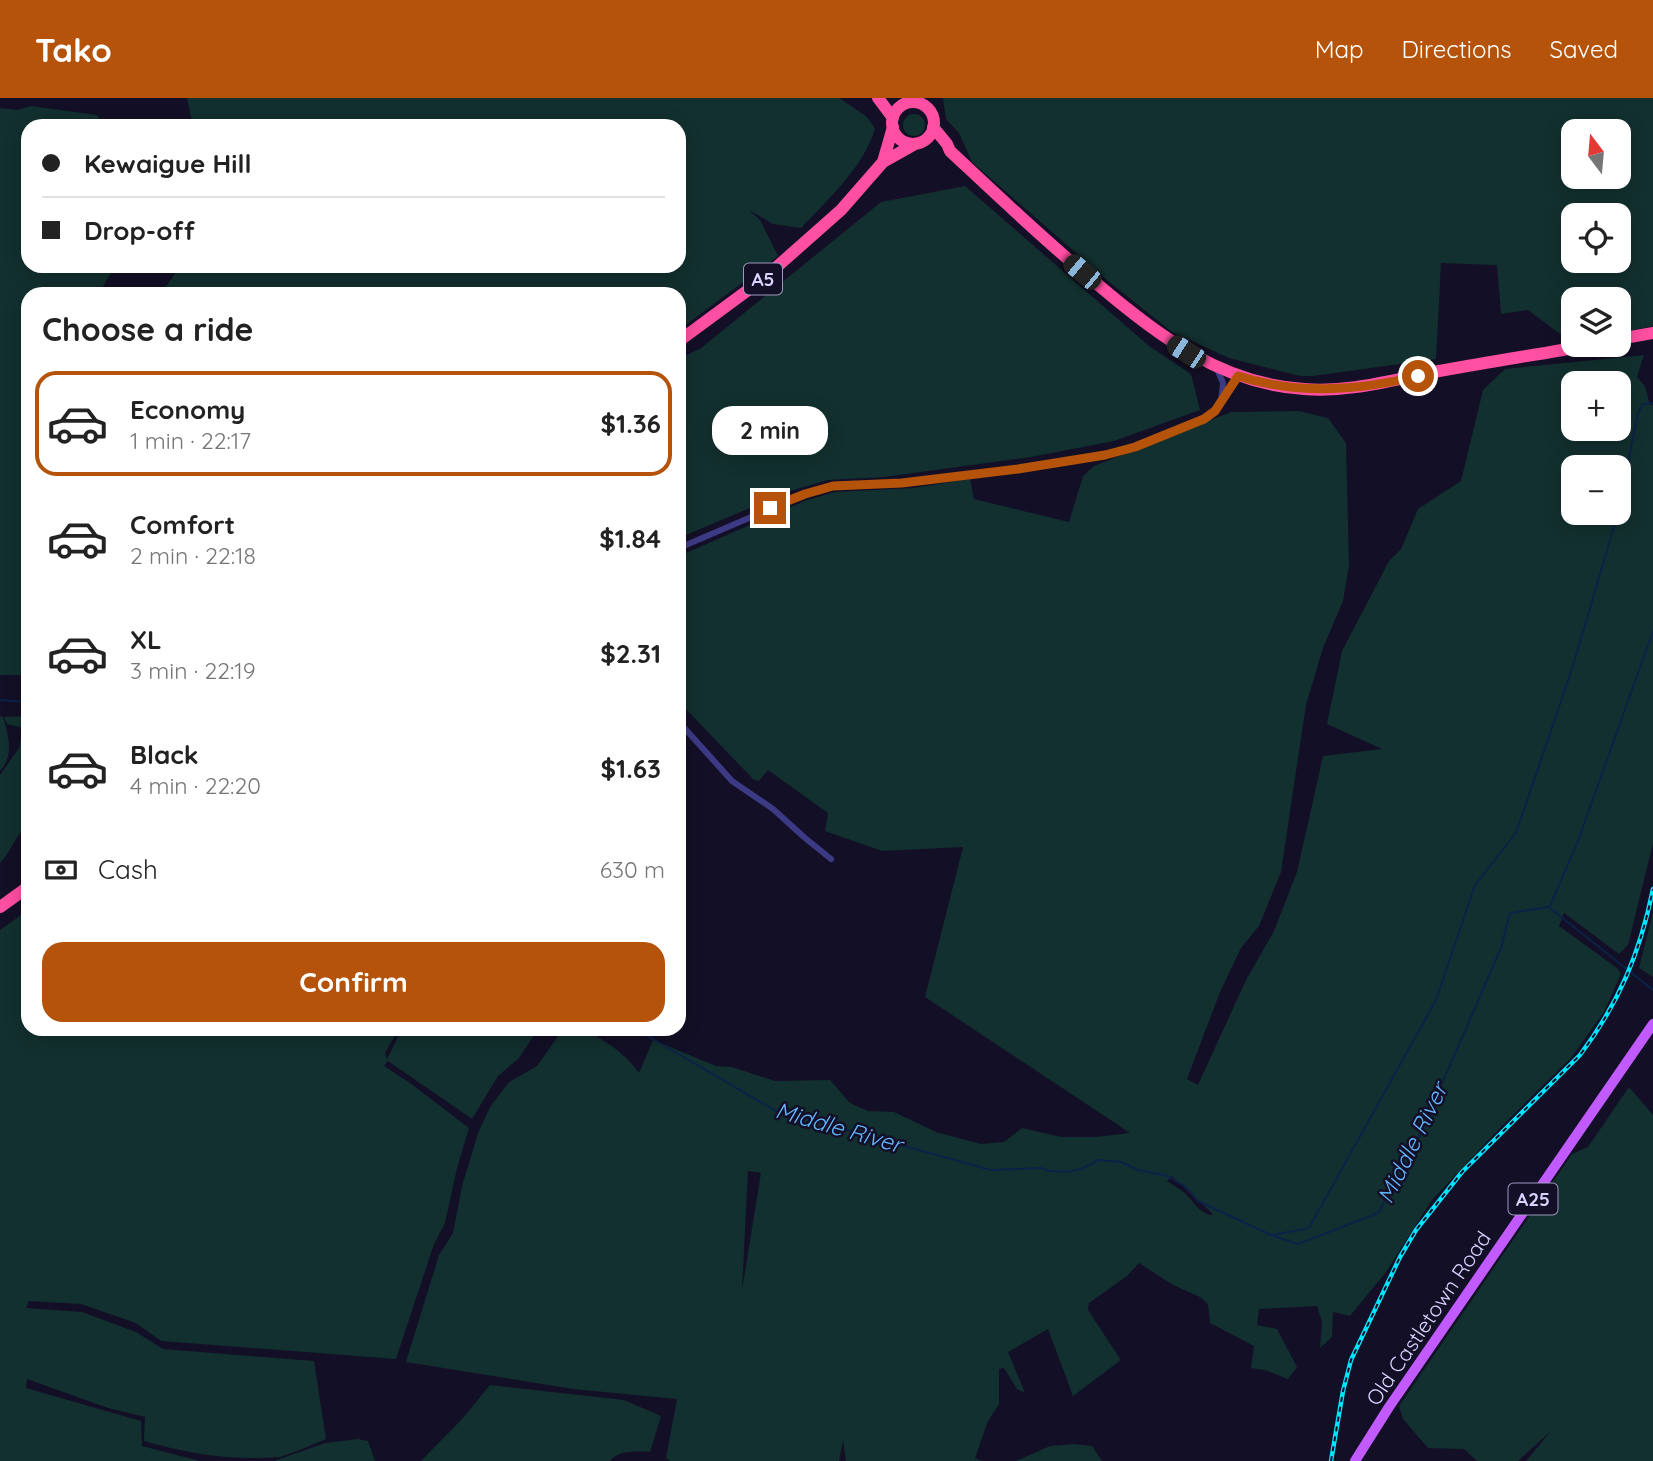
<!DOCTYPE html>
<html lang="en">
<head>
<meta charset="utf-8">
<style>
	:root { --surface:#fff; --page:#f6f6f6; --text:#222; --muted:#767676; --line:#e0e0e0; --accent:#b45309 }
	body { margin:0; font-family:Quicksand,sans-serif; background:var(--page); color:var(--text); height:100vh; display:flex; flex-direction:column; font-size:26px; white-space:nowrap }
	* { box-sizing:border-box; margin:0 }
	p { font-size:23px; color:var(--muted) }
	.icon { flex:none; width:38px; height:38px; fill:none; stroke:currentColor; stroke-width:2; stroke-linecap:round; stroke-linejoin:round }
	.map { position:relative; flex:1; overflow:hidden }
	.drawer { position:absolute; left:21px; top:189px; width:665px; height:749px; display:flex; flex-direction:column; background:var(--surface); border-radius:21px; box-shadow:0 4px 18px #0003 }
	.drawer>* { flex:none }
	.top-card { position:absolute; left:21px; top:21px; width:665px; height:154px; border-radius:21px; box-shadow:0 4px 18px #0003; display:grid; align-content:center; height:154px; padding:0 21px; background:var(--surface) }
	.needle { width:46px; rotate:344deg }
	.controls { position:absolute; left:1561px; top:21px; display:grid; gap:14px }
	.controls a { display:grid; place-items:center; width:70px; height:70px; border-radius:14px; background:var(--surface); box-shadow:0 4px 18px #0003; font-size:35px }
	.end { position:absolute; width:32px; height:32px; margin:-16px; border:9px solid #b45309; background:#fff; box-shadow:0 0 0 4px #fff }
	.from { border-radius:50% }
	.bubble { position:absolute; height:49px; border-radius:21px; background:var(--surface); box-shadow:0 4px 18px #0003; font-size:23px; font-weight:700; line-height:49px; text-align:center }
	.car { position:absolute; width:21px; height:42px; margin:-21px -10px; border-radius:9px; box-shadow:0 0 5px 2px #0007; background:linear-gradient(#222 24%,#8ab4d8 0 40%,#222 0 76%,#8ab4d8 0 86%,#222 0) }
	.top-card b { display:flex; align-items:center; gap:24px; height:66px; font-size:26px }
	.top-card b+b { border-top:2px solid var(--line) }
	.top-card i { width:18px; height:18px; background:var(--text) }
	ul { padding:0; list-style:none }
	li { display:flex; align-items:center; gap:21px; height:105px; margin:0 14px 10px; padding:0 7px; border:4px solid transparent; border-radius:21px }
	li div { flex:1 }
	li b { display:block; font-size:26px }
	li em { font-style:normal; font-weight:700 }
	li.selected { border-color:var(--accent) }
	li>.icon { width:63px; height:63px; stroke-width:1.5 }
	h2 { padding:0 21px; font-size:32px; line-height:84px }
	.pay { display:flex; align-items:center; gap:18px; height:77px; padding:0 21px; font-size:26px }
	.pay p { margin-inline-start:auto }
	.action { display:flex; gap:14px; margin-top:auto; padding:14px 21px }
	.action a { flex:1; height:80px; border-radius:21px; background:var(--accent); color:#fff; font-size:28px; font-weight:700; line-height:80px; text-align:center }
	header { display:flex; align-items:center; gap:42px; box-sizing:border-box; height:98px; padding:0 35px; background:var(--accent); color:#fff }
	header strong { font-size:33px }
	nav { display:flex; gap:38px; margin-inline-start:auto; font-size:24px }
	.map>svg:first-child { display:block }
</style>
</head>
<body>
<header>
<strong>Tako</strong>
<nav><a>Map</a><a>Directions</a><a>Saved</a></nav>
</header>
<div class="map">
<svg width="1653" height="1363" viewBox="0 0 1653 1363">
	<rect width="100%" height="100%" fill="#130f26"/>
	<!-- green -->
	<path fill="#12302f" fill-rule="evenodd" d="M187 0H839L866 18 875 30C866 66 827 103 801 130L773 126 749 112 760 122 778 158 679 232V196H161L180 168H679V28H193Z
		M943 0H1653V228L1619 235V201H1573L1572 245 1528 212 1501 216 1497 167 1441 165 1436 261 1313 278H1300L1229 260 1172 234 1108 183 972 64 959 35 946 21ZM1573 33H1619V79H1573ZM1573 117H1619V163H1573Z
		M31 8 97 17 104 28H28V168H115L102 190 140 196H28V577H0V10L17 12Z
		M903 27a11 11 0 1 1 22 0a11 11 0 1 1-22 0Z
		M965 88 1149 248 1191 276 1200 312 1114 343 1031 359 884 379 828 382 790 393 679 440V261L701 250 881 104Z
		M1644 257 1637 279 1645 288 1650 307H1653V745L1628 847 1619 856 1564 815 1559 828 1617 870 1621 876 1604 914 1571 960 1500 1030 1431 1103 1386 1174 1350 1218 1333 1214 1332 1239 1320 1250 1322 1224 1317 1208 1259 1211 1257 1227 1277 1231 1297 1269 1288 1281 1265 1272 1251 1270 1254 1248 1210 1225 1208 1206 1200 1199 1173 1187 1139 1165 1127 1178 1089 1205 1088 1212 1121 1262 1073 1298 1048 1231 1008 1254 1025 1295 1017 1291 1004 1270 999 1271V1306L988 1323 975 1360 982 1363H846L843 1342 839 1363H670L666 1360 677 1301 573 1291 406 1264 439 1157 453 1135 462 1088 478 1035 490 1009 509 984 537 968 561 934C584 922 627 956 639 975L653 942 716 968 732 969 775 983 830 982 850 1005 868 1013 894 1014 936 1034 981 1046 1004 1044 1022 1030 1061 1039H1096L1130 1035 925 899 963 749 882 753 825 733 828 715 768 672 759 683 754 682 679 604V458L807 402 835 394 913 390 970 381 974 401 1069 424 1083 378 1094 368 1231 314 1299 313 1328 320 1346 345 1349 467 1343 503 1323 550 1306 607 1281 774 1259 828 1241 850 1220 894 1187 981 1198 987 1246 882 1274 833 1297 774 1323 658 1382 651 1327 626 1342 553 1389 463 1401 451 1418 411 1461 383 1483 292 1505 271ZM1573 285H1619V331H1573ZM1573 369H1619V415H1573ZM749 1073 761 1075 742 1192 748 1073ZM1172 1078 1213 1116 1209 1117 1200 1112 1185 1095 1167 1083Z
		M0 618 3 619C8 637 15 657 0 673Z
		M28 618V726C17 734 11 754 0 765V677L19 650 23 630 7 626 4 619Z
		M28 812V931H399L385 955 387 961 402 931H538L519 960 498 978 472 1021 388 963 384 968 410 985 469 1030 457 1070 445 1125 434 1146 396 1261 161 1243 136 1225 81 1206 29 1203 26 1210 82 1214 136 1234 163 1251 314 1263 326 1341C311 1347 296 1354 280 1359 234 1363 188 1356 144 1343L145 1319 108 1310 27 1281 26 1290 141 1323 142 1348 200 1363H0V832Z
		M1653 814V879L1639 870Z
		M1629 989 1653 1017V1363H1526L1551 1333 1518 1363H1477L1464 1351 1428 1350 1403 1321 1399 1308 1572 1056 1588 1049Z
		M490 1287 624 1302 661 1318 650 1354C637 1353 618 1352 610 1363H421L462 1321Z
		M358 1341 368 1343 375 1363H274L325 1345Z
		M1074 1346 1092 1348 1102 1363H1016L1050 1348Z"/>
	<g fill="none" stroke-linecap="round" stroke-linejoin="round">
		<!-- stream -->
		<path stroke="#0c2248" stroke-width="2" d="M1619 410 1638 315 1643 306 1653 305
			M0 602 28 604
			M1550 808 1578 743 1653 533
			M1550 810 1653 892
			M636 931 774 1012 991 1072 1041 1070 1049 1073 1067 1074 1081 1071 1099 1062 1121 1064 1138 1072 1168 1078 1186 1089 1198 1103 1271 1137 1298 1146 1378 1115 1411 1057 1501 850 1510 815 1549 809
			M1273 1137 1309 1130 1436 902 1475 787 1516 735 1572 571 1618 415"/>
		<!-- street -->
		<path stroke="#3d3a85" stroke-width="6" d="M1217 271 1223 285 1221 304
			M679 450 805 396 833 388 902 385 1018 371 1105 357 1135 349 1204 321 1215 313 1238 278
			M679 624 732 683 773 711 805 740 831 761"/>
		<!-- primary -->
		<path stroke="#c25bff" stroke-width="10" d="M1355 1363 1389 1309 1653 926"/>
		<!-- highway -->
		<path stroke="#ff4fa3" stroke-width="12" d="M878 0 893 20
			M892 25a21 21 0 1 1 42 0a21 21 0 1 1-42 0Z
			M933 29 947 46 950 53C998 98 1045 143 1096 185 1157 237 1221 286 1304 291 1353 295 1397 280 1445 272 1493 263 1542 256 1591 247
			M883 64 893 29
			M1619 241 1653 235
			M679 243 763 181 806 143 841 112 883 64 915 46
			M0 809 28 789"/>
		<defs>
			<path id="rail" d="M1331 1363 1343 1293 1351 1262 1400 1159 1416 1132 1462 1074 1580 957C1619 905 1640 855 1653 791"/>
		</defs>
		<!-- rail casing -->
		<use href="#rail" stroke="#00e5ff" stroke-width="4.5"/>
		<!-- rail -->
		<use href="#rail" stroke="#130f26" stroke-width="2" stroke-dasharray="5" stroke-linecap="butt"/>
	</g>
	<g fill="none" stroke-linecap="round" stroke-linejoin="round">
		<!-- route -->
		<path stroke="#b45309" stroke-width="9" d="M770 410 805 396 833 388 902 385 1018 371 1105 357 1135 349 1204 321 1215 313 1238 278C1298 297 1357 293 1418 278"/>
	</g>
	<g text-anchor="middle" dominant-baseline="central" stroke-width="5" stroke-linejoin="round" paint-order="stroke">
		<!-- shield labels -->
		<g fill="#130f26" stroke="#9e99be" stroke-width="2">
			<rect x="744" y="165.5" width="38" height="31" rx="5"/>
			<rect x="1508.5" y="1085.5" width="49" height="31" rx="5"/>
		</g>
		<g font-size="19" font-weight="bold" fill="#d9d4ff">
			<text x="763" y="181">A5</text>
			<text x="1533" y="1101">A25</text>
		</g>
		<!-- street labels -->
		<g font-size="21" fill="#d9d4ff" stroke="#130f26">
			<text transform="translate(1428 1220) rotate(-56)">Old Castletown Road</text>
		</g>
		<!-- water labels -->
		<g font-size="23" font-style="italic" fill="#62b6ff" stroke="#130f26">
			<text transform="translate(839 1029) rotate(16)">Middle River</text>
			<text transform="translate(1412 1045) rotate(-64)">Middle River</text>
		</g>
	</g>
</svg>
<div class="controls">
<a><svg class="needle" viewBox="-14 -14 28 28"><path d="M0-13l5 13h-10z" fill="#e53935"/><path d="M0 13l5-13h-10z" fill="#767676"/></svg></a>
<a><svg class="icon" aria-label="locate" viewBox="0 0 24 24"><circle cx="12" cy="12" r="6"/><path d="M12 2v4M12 18v4M2 12h4M18 12h4"/></svg></a>
<a><svg class="icon" aria-label="layers" viewBox="0 0 24 24"><path d="M12 4l9 5-9 5-9-5zM3 14l9 5 9-5"/></svg></a>
<a>+</a>
<a>−</a>
</div>
<i class="end from" style="left:1418px;top:278px"></i>
<i class="end" style="left:770px;top:410px"></i>
<div class="bubble" style="left:712px;top:308px;width:116px">2 min</div>
<i class="car" style="left:1082px;top:174px;rotate:310deg"></i>
<i class="car" style="left:1186px;top:254px;rotate:303deg"></i>
<div class="top-card">
<b><i class="from"></i>Kewaigue Hill</b>
<b><i></i>Drop-off</b>
</div>
<section class="drawer">
<h2>Choose a ride</h2>
<ul>
<li class="selected"><svg class="icon" aria-label="car" viewBox="0 0 24 24"><path d="M5 17H2v-5l4-1 3-4h7l3 4 3 1v5h-3M9 17h6M6 11h13"/><circle cx="7" cy="17" r="2"/><circle cx="17" cy="17" r="2"/></svg><div><b>Economy</b><p>1 min · 22:17</p></div><em>$1.36</em></li>
<li><svg class="icon" aria-label="car" viewBox="0 0 24 24"><path d="M5 17H2v-5l4-1 3-4h7l3 4 3 1v5h-3M9 17h6M6 11h13"/><circle cx="7" cy="17" r="2"/><circle cx="17" cy="17" r="2"/></svg><div><b>Comfort</b><p>2 min · 22:18</p></div><em>$1.84</em></li>
<li><svg class="icon" aria-label="car" viewBox="0 0 24 24"><path d="M5 17H2v-5l4-1 3-4h7l3 4 3 1v5h-3M9 17h6M6 11h13"/><circle cx="7" cy="17" r="2"/><circle cx="17" cy="17" r="2"/></svg><div><b>XL</b><p>3 min · 22:19</p></div><em>$2.31</em></li>
<li><svg class="icon" aria-label="car" viewBox="0 0 24 24"><path d="M5 17H2v-5l4-1 3-4h7l3 4 3 1v5h-3M9 17h6M6 11h13"/><circle cx="7" cy="17" r="2"/><circle cx="17" cy="17" r="2"/></svg><div><b>Black</b><p>4 min · 22:20</p></div><em>$1.63</em></li>
</ul>
<div class="pay"><svg class="icon" aria-label="cash" viewBox="0 0 24 24"><path d="M3 7h18v10H3z"/><circle cx="12" cy="12" r="2"/></svg>Cash<p>630 m</p></div>
<div class="action"><a>Confirm</a></div>
</section>
</div>
</body>
</html>
